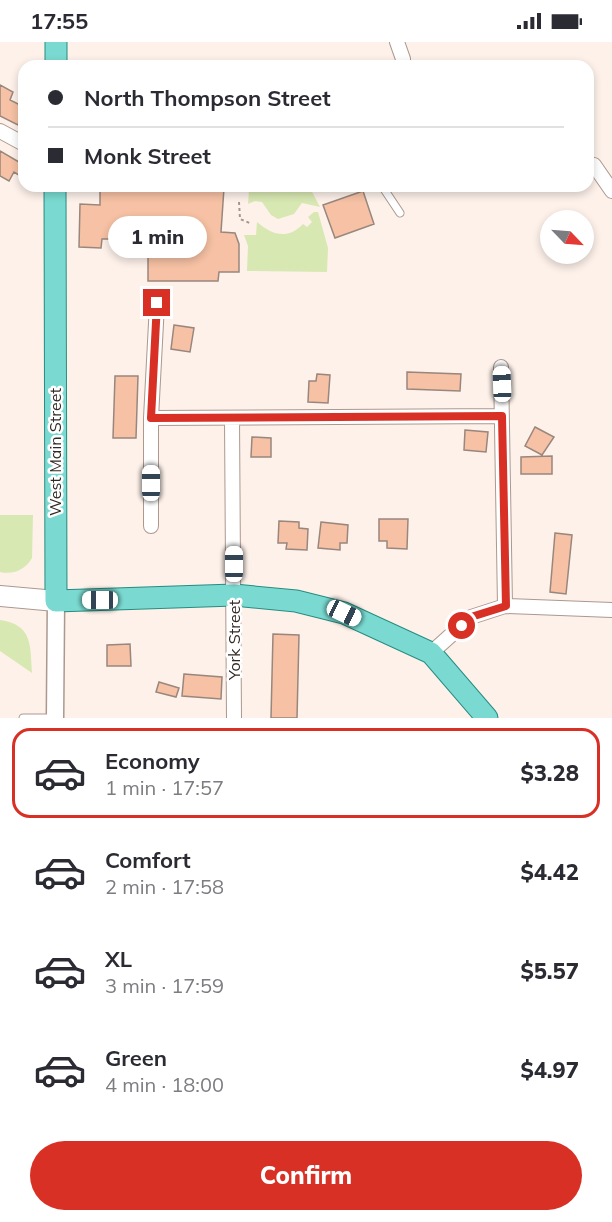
<!DOCTYPE html>
<html lang="en">
<head>
<meta charset="utf-8">
<style>
	:root { --surface:#fff; --page:#f7f7f7; --text:#2b2b33; --muted:#7c7c81; --line:#e1e1e2; --accent:#d93025 }
	body { margin:0; font-family:Mulish,sans-serif; background:var(--page); color:var(--text); height:100vh; display:flex; flex-direction:column; font-size:22px; white-space:nowrap }
	* { box-sizing:border-box; margin:0 }
	p { font-size:20px; color:var(--muted) }
	.icon { flex:none; width:33px; height:33px; fill:none; stroke:currentColor; stroke-width:2; stroke-linecap:round; stroke-linejoin:round }
	.map { position:relative; height:676px; overflow:hidden }
	.drawer { display:flex; flex-direction:column; background:var(--surface); flex:1 }
	.drawer>* { flex:none }
	.hud { position:absolute; left:18px; top:18px; width:576px; height:132px; border-radius:18px; box-shadow:0 3px 9px #0003; display:grid; align-content:center; height:132px; padding:0 30px; background:var(--surface) }
	.needle { width:39px; rotate:115deg }
	.buttons { position:absolute; left:540px; top:168px; display:grid; gap:12px }
	.buttons a { display:grid; place-items:center; width:54px; height:54px; border-radius:50%; background:var(--surface); box-shadow:0 3px 9px #0003; font-size:30px }
	.end { position:absolute; width:27px; height:27px; margin:-14px; border:8px solid #d93025; background:#fff; box-shadow:0 0 0 3px #fff }
	.from { border-radius:50% }
	.bubble { position:absolute; height:42px; border-radius:21px; background:var(--surface); box-shadow:0 3px 9px #0003; font-size:20px; font-weight:800; line-height:42px; text-align:center }
	.car { position:absolute; width:18px; height:36px; margin:-18px -9px; border-radius:8px; box-shadow:0 0 4px 2px #0007; background:linear-gradient(#fff 24%,#345 0 40%,#fff 0 76%,#345 0 86%,#fff 0) }
	.hud b { display:flex; align-items:center; gap:21px; height:57px; font-size:22px }
	.hud b+b { border-top:2px solid var(--line) }
	.hud i { width:15px; height:15px; background:var(--text) }
	ul { padding:10px 0 0; list-style:none }
	li { display:flex; align-items:center; gap:18px; height:90px; margin:0 12px 9px; padding:0 18px; border:3px solid transparent; border-radius:18px }
	li div { flex:1 }
	li b { display:block; font-size:22px }
	li em { font-style:normal; font-weight:800 }
	li.on { border-color:var(--accent) }
	li>.icon { width:54px; height:54px; stroke-width:1.5 }
	.action { display:flex; gap:12px; margin-top:auto; padding:12px 30px }
	.action a { flex:1; height:69px; border-radius:36px; background:var(--accent); color:#fff; font-size:24px; font-weight:800; line-height:69px; text-align:center }
	.status { display:flex; justify-content:space-between; align-items:center; height:42px; padding:0 30px; background:var(--surface); direction:ltr }
	.status svg { height:16px; fill:currentColor }
	.map>svg:first-child { display:block }
</style>
</head>
<body>
<div class="status"><b>17:55</b><svg viewBox="0 0 49 12"><path d="M0 12V9h3v3zM5 12V6h3v6zM10 12V3h3v9zM15 12V0h3v12zM26 1h20v11H26zM47 4h2v5h-2z"/></svg></div>
<div class="map">
<svg width="612" height="676" viewBox="0 0 612 676">
	<rect width="100%" height="100%" fill="#fdf1ea"/>
	<!-- green -->
	<path fill="#d8e8b2" d="M253 146H310L320 165 302 161 294 172 278 177 271 173 262 160 255 159 248 162 249 148Z
		M314 170H318L328 206 327 230 247 229 248 204 244 193H256L257 180C272 193 288 198 303 182L307 185 312 180 308 175Z
		M0 473H33L32 516C25 528 13 533 0 530Z
		M0 578C33 583 30 603 32 631L0 609Z"/>
	<!-- building -->
	<path fill="#f6c1a4" stroke="#99877d" stroke-width="1.5" d="M0 43 13 50 10 58 24 65 18 83 0 74Z
		M0 109 24 123 22 135 14 130 9 139 0 134Z
		M100 144 224 146 221 190 235 191 239 202V230H219L218 239H148V197H102L101 206 79 205 80 162 100 163Z
		M363 149 374 182 335 196 323 163Z
		M174 283 194 286 190 310 171 307Z
		M407 330 461 332 460 349 407 347Z
		M317 332 330 333 328 361 308 360 309 339H316Z
		M115 334H138L136 396H113Z
		M535 385 554 395 542 413 525 404Z
		M465 388 488 390 486 410 464 408Z
		M252 395 271 396V415H251Z
		M552 414V432H521V415Z
		M379 477H408L407 507 387 506V499H379Z
		M279 479 299 480V486L308 487 307 508 286 507 287 501H278Z
		M321 480 348 483 347 501H340V508L318 506Z
		M555 491 572 493 566 552 550 550Z
		M273 592 299 593 297 676H271Z
		M130 602 131 624H107V603Z
		M184 632 222 635 221 657 182 654Z
		M159 640 179 646 176 655 156 650Z"/>
	<g fill="none" stroke-linecap="round" stroke-linejoin="round">
		<defs>
			<path id="service" d="M382 144 400 171
				M23 676H55"/>
			<path id="minor" d="M397 0 403 17
				M0 89 24 102
				M594 123 612 149
				M501 325 505 564
				M151 376 502 374
				M232 376 234 676
				M151 484V376L157 262
				M431 611 471 575 505 564 612 568"/>
			<path id="tertiary" d="M55 676 56 559"/>
			<path id="secondary" d="M0 554 56 559"/>
			<path id="primary" d="M56 24V0
				M55 144 56 559 234 553 296 559 344 571 431 611 487 676"/>
		</defs>
		<!-- service casing -->
		<use href="#service" stroke="#ab998f" stroke-width="9"/>
		<!-- minor casing -->
		<use href="#minor" stroke="#ab998f" stroke-width="16"/>
		<!-- tertiary casing -->
		<use href="#tertiary" stroke="#ab998f" stroke-width="19"/>
		<!-- secondary casing -->
		<use href="#secondary" stroke="#ab998f" stroke-width="22"/>
		<!-- primary casing -->
		<use href="#primary" stroke="#278c81" stroke-width="23"/>
		<!-- path -->
		<path stroke="#a29892" stroke-width="2" stroke-dasharray="3 3" stroke-linecap="butt" d="M239 160 240 177 252 182"/>
		<!-- service -->
		<use href="#service" stroke="#fff" stroke-width="7"/>
		<!-- minor -->
		<use href="#minor" stroke="#fff" stroke-width="14"/>
		<!-- tertiary -->
		<use href="#tertiary" stroke="#fff" stroke-width="16"/>
		<!-- secondary -->
		<use href="#secondary" stroke="#fff" stroke-width="20"/>
		<!-- primary -->
		<use href="#primary" stroke="#7adad1" stroke-width="21"/>
	</g>
	<g fill="none" stroke-linecap="round" stroke-linejoin="round">
		<!-- route -->
		<path stroke="#d93025" stroke-width="8" d="M157 261 151 376 502 374 506 564 471 575 462 584"/>
	</g>
	<g text-anchor="middle" dominant-baseline="central" stroke-width="5" stroke-linejoin="round" paint-order="stroke">
		<!-- street labels -->
		<g font-size="16" fill="#2f2824" stroke="#fff">
			<text transform="translate(55 410) rotate(-90)">West Main Street</text>
			<text transform="translate(234 598) rotate(-90)">York Street</text>
		</g>
	</g>
</svg>
<div class="buttons">
<a><svg class="needle" viewBox="-14 -14 28 28"><path d="M0-13l5 13h-10z" fill="#e53935"/><path d="M0 13l5-13h-10z" fill="#7c7c81"/></svg></a>
</div>
<i class="end from" style="left:462px;top:584px"></i>
<i class="end" style="left:157px;top:261px"></i>
<div class="bubble" style="left:108px;top:174px;width:99px">1 min</div>
<i class="car" style="left:502px;top:342px;rotate:358deg"></i>
<i class="car" style="left:151px;top:441px;rotate:0deg"></i>
<i class="car" style="left:234px;top:522px;rotate:0deg"></i>
<i class="car" style="left:100px;top:558px;rotate:270deg"></i>
<i class="car" style="left:344px;top:571px;rotate:115deg"></i>
<div class="hud">
<b><i class="from"></i>North Thompson Street</b>
<b><i></i>Monk Street</b>
</div>
</div>
<section class="drawer">
<ul>
<li class="on"><svg class="icon" aria-label="car" viewBox="0 0 24 24"><path d="M5 17H2v-5l4-1 3-4h7l3 4 3 1v5h-3M9 17h6M6 11h13"/><circle cx="7" cy="17" r="2"/><circle cx="17" cy="17" r="2"/></svg><div><b>Economy</b><p>1 min · 17:57</p></div><em>$3.28</em></li>
<li><svg class="icon" aria-label="car" viewBox="0 0 24 24"><path d="M5 17H2v-5l4-1 3-4h7l3 4 3 1v5h-3M9 17h6M6 11h13"/><circle cx="7" cy="17" r="2"/><circle cx="17" cy="17" r="2"/></svg><div><b>Comfort</b><p>2 min · 17:58</p></div><em>$4.42</em></li>
<li><svg class="icon" aria-label="car" viewBox="0 0 24 24"><path d="M5 17H2v-5l4-1 3-4h7l3 4 3 1v5h-3M9 17h6M6 11h13"/><circle cx="7" cy="17" r="2"/><circle cx="17" cy="17" r="2"/></svg><div><b>XL</b><p>3 min · 17:59</p></div><em>$5.57</em></li>
<li><svg class="icon" aria-label="car" viewBox="0 0 24 24"><path d="M5 17H2v-5l4-1 3-4h7l3 4 3 1v5h-3M9 17h6M6 11h13"/><circle cx="7" cy="17" r="2"/><circle cx="17" cy="17" r="2"/></svg><div><b>Green</b><p>4 min · 18:00</p></div><em>$4.97</em></li>
</ul>
<div class="action"><a>Confirm</a></div>
</section>
</body>
</html>
